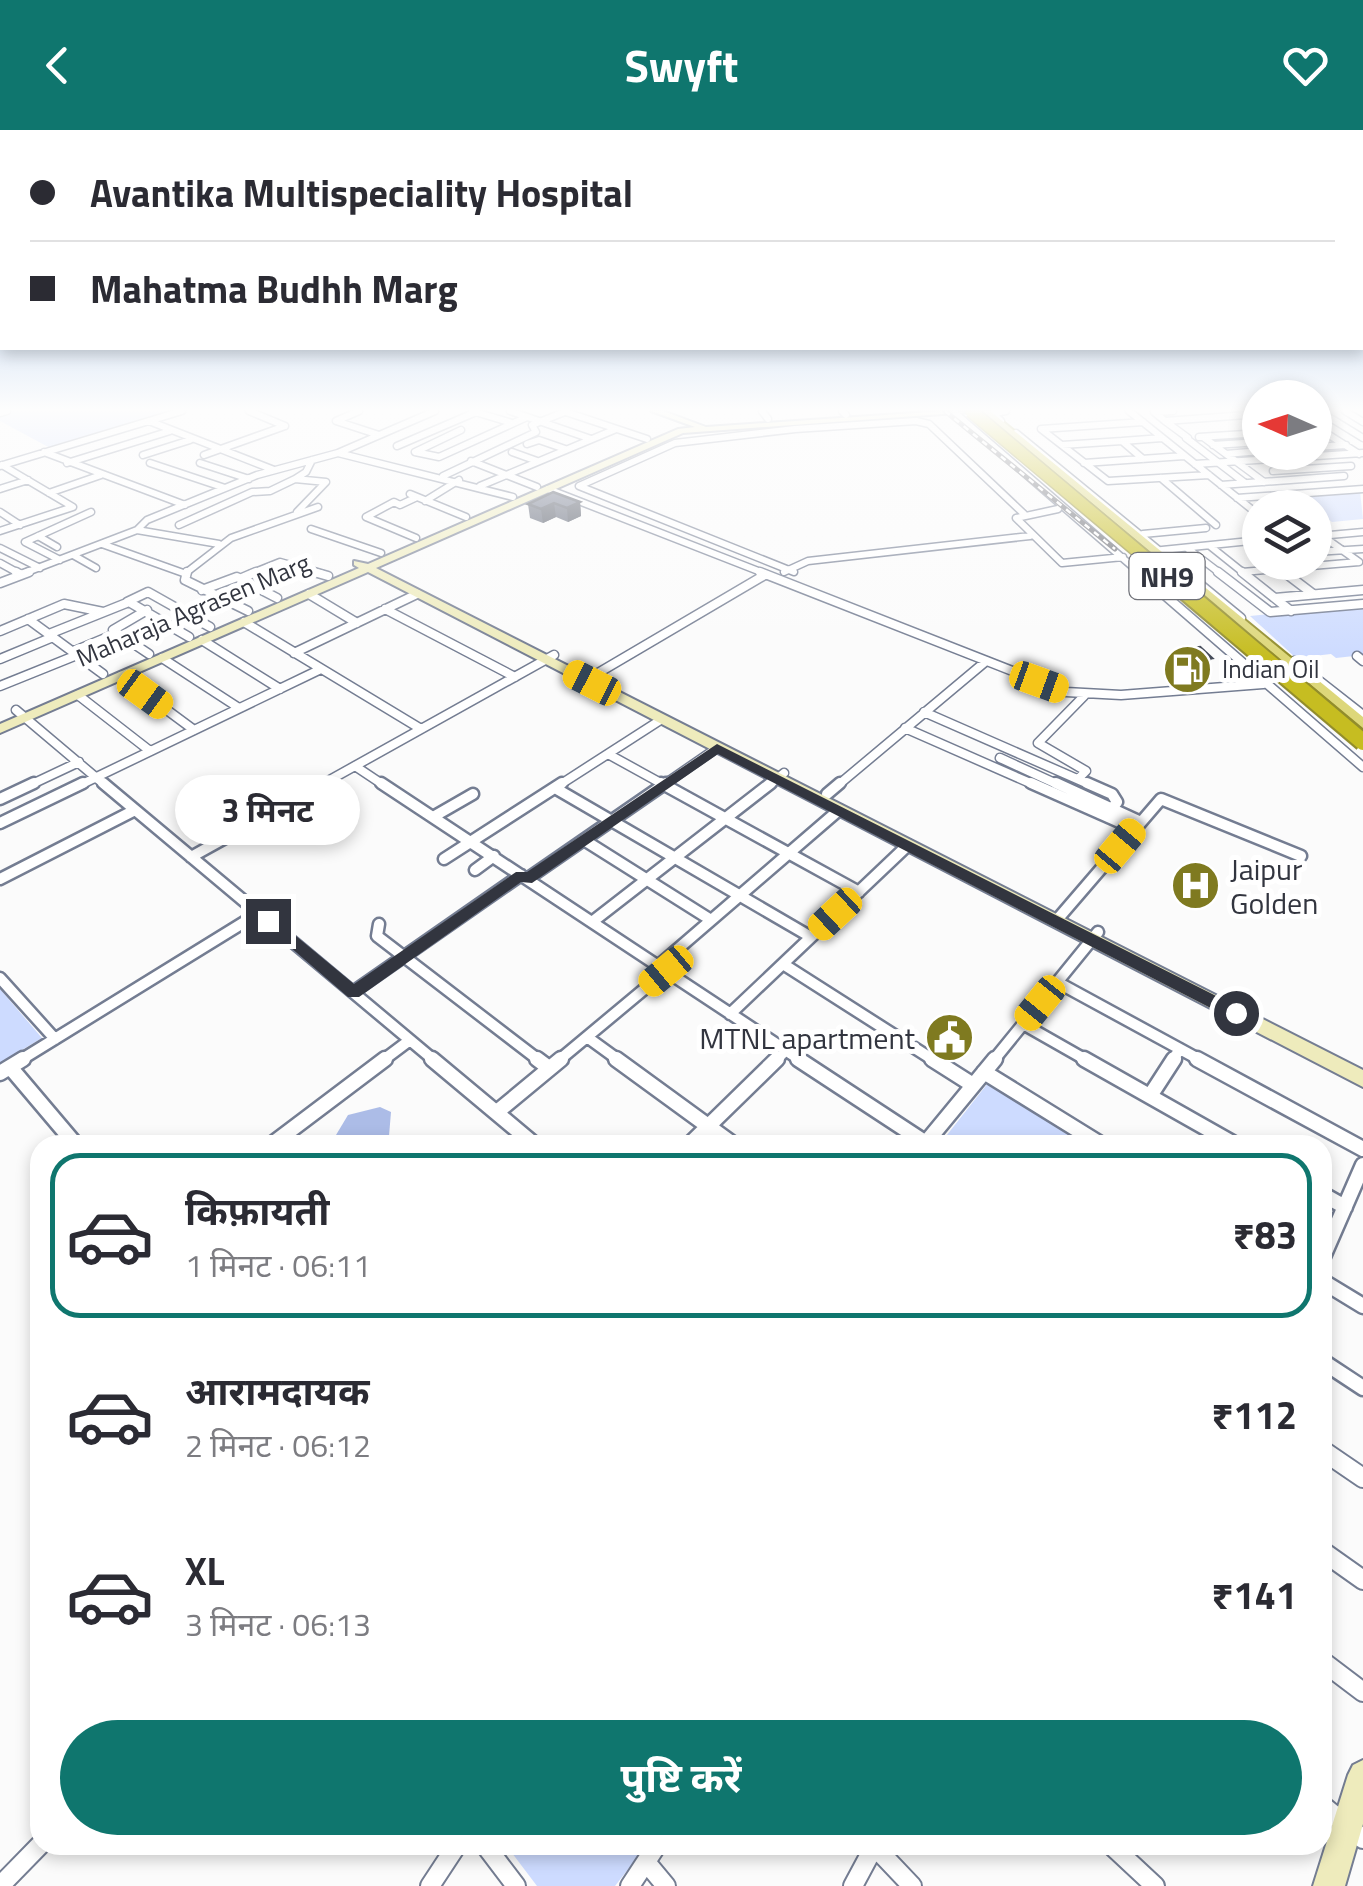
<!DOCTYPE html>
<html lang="hi">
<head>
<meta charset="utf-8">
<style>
	:root { --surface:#fff; --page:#f7f7f7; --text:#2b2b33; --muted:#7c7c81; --line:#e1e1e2; --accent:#0f766e }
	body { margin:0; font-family:"Titillium Web","Noto Sans Devanagari",sans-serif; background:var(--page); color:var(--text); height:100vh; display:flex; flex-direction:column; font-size:38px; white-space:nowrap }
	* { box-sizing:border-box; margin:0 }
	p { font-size:32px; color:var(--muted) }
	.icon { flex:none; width:55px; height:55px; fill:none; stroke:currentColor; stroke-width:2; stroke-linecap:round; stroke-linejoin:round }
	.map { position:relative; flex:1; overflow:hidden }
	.side { position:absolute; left:30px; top:1005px; width:1302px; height:720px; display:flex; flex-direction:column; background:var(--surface); border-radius:30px; box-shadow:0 5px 15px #0003 }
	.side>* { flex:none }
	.hud { position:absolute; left:0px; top:0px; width:1365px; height:220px; box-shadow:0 5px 15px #0003; display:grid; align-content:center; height:220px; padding:0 30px; background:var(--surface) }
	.needle { width:65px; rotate:273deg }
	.tools { position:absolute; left:1242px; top:250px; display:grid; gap:20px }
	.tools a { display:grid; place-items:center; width:90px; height:90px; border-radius:50%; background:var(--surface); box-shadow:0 5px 15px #0003; font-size:50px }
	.end { position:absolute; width:45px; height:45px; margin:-22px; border:12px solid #32353f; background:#fff; box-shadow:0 0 0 5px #fff }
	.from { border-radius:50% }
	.bubble { position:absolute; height:70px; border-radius:35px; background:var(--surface); box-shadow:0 5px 15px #0003; font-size:32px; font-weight:700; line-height:70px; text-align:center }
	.car { position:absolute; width:30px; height:60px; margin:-30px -15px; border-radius:12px; box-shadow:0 0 8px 2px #0007; background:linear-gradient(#f5c518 24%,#345 0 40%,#f5c518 0 76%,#345 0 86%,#f5c518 0) }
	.hud b { display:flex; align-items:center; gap:35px; height:95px; font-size:38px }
	.hud b+b { border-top:2px solid var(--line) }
	.hud i { width:25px; height:25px; background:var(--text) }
	ul { padding:18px 0 0; list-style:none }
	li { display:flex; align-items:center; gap:30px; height:165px; margin:0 20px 15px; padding:0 10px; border:5px solid transparent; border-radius:30px }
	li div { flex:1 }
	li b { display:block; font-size:38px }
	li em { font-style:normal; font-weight:700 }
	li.active { border-color:var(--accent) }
	li>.icon { width:90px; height:90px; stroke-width:1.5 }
	.button { display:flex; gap:20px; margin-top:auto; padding:20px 30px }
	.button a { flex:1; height:115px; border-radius:60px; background:var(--accent); color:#fff; font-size:40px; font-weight:700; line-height:115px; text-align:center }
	header { display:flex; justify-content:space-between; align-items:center; height:130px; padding:0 30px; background:var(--accent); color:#fff; font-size:45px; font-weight:700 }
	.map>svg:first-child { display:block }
</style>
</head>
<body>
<header><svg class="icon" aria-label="back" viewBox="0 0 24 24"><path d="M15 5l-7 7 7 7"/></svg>Swyft<svg class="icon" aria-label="heart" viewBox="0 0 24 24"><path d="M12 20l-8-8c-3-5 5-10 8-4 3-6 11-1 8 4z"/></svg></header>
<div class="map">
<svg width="1363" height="1756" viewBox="0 0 1363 1756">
	<rect width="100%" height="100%" fill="#fbfbfb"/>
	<!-- green -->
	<path fill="#cddbff" d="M13 281H178L52 319 0 291V285Z
		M1360 361 1363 389 1332 392 1297 366Z
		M1363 475V525L1336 528 1331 524 1296 528 1250 486Z
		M0 859 42 908 0 933Z
		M988 953H989L1089 1015H939Z
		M506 1715H647L615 1756H537Z"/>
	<!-- water -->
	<path fill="#acbce7" d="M380 977 391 982 389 1006 381 1015H340L336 1005 348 985Z"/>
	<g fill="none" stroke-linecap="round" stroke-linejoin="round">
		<defs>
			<path id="street-far4" d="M249 281 285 296
				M359 281 336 291 379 305
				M472 281 512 293
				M510 281 591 309
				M762 281 768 289
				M842 281 846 285
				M1129 281 1260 386
				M1319 281 1363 308
				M1345 281 1363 292
				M566 282 647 309
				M0 283 7 281
				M955 283 1141 444
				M149 291 274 340
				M1001 291 993 283 1006 281
				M1165 291 1154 282 1173 281
				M1143 292 1041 299 1108 351 1209 345
				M1315 296 1359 324
				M1016 303 1188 444
				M1199 307 1260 303
				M1203 307 1264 352
				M1186 308 1245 353
				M1188 308 1165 291 1260 284
				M1122 311 1162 308
				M527 314 539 310 565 319
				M1062 315 1122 311 1143 329
				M1213 315 1260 312
				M397 316 476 282
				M1315 317 1346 315
				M44 322 185 375
				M415 322 439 327 527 287
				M415 322 461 300
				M512 322 537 331
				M338 323 513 367
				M1226 324 1260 321
				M143 325 190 310
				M204 325 285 296
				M471 331 537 357
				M67 333 170 301
				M150 333 225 358
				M200 333 249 349
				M1084 333 1184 326
				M1195 334 1363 323
				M0 336 182 281
				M1273 341 1351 336
				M443 346 536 302 532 295 567 281
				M1161 348 1216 395
				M1221 355 1344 346
				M480 356 616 299
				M0 359 28 350
				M548 359 766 444
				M49 363 101 345
				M410 364 466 387
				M1237 368 1363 359
				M425 371 459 350
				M1058 379 1016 388 1062 433 1123 427
				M0 382 20 395
				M297 382 326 352 295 349 306 342 312 330
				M179 395 252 362 270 361 295 349
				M311 399 381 423
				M137 400 219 414
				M0 401 73 377 2 335
				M1143 404 1206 398
				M1321 405 1359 432
				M38 406 57 417
				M1319 406 1363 402
				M416 408 366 387 394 372 400 375 417 367
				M102 414 186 444
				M1210 416 1245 444
				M0 418 40 438
				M1187 418 1221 444
				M1162 420 1260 410
				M1315 422 1363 419
				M73 425 96 438
				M60 430 25 412 91 382
				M0 433 20 444
				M1279 438 1287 444
				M187 442 231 408 318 377
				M784 442 808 431 1030 406
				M794 442 579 356 675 313 795 299 916 291 929 294 1024 384
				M1242 442 1359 432
				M22 444 137 400 147 390 257 345 338 323 435 281
				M250 444 280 432 323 444"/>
			<path id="street-far3" d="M16 442 21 445
				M187 442 185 450 248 481
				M314 442 328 446
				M760 442 1066 562 1121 565 1263 554
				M1138 442 1363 637
				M1185 442 1241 488
				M1218 442 1270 482 1363 474
				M1242 442 1291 481
				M1284 442 1313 464
				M242 448 256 442
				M0 453 29 442
				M202 460 237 447 277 468
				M309 464 357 493
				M1275 468 1363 460
				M127 472 148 462 210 497
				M385 479 515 547
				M147 480 113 500 149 524
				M28 489 103 544
				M244 492 421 599
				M0 501 64 474 103 482
				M49 504 129 472 189 507
				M202 510 280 559
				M72 522 115 504
				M294 523 417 464
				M1357 526 1363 531
				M162 528 239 578
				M0 529 53 507
				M1294 531 1363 585
				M121 546 194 600
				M593 546 763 446
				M0 556 77 525
				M78 565 150 621
				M16 580 106 656
				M924 582 1093 656
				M905 598 1037 656
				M608 624 666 656
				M1000 628 1061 656
				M355 636 385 656
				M1078 649 1086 641 1038 613 1084 566
				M28 656 79 632
				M78 656 321 539
				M319 656 554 525
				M558 656 662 589
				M662 656 717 618
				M768 656 784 643
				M837 656 985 532"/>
			<path id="street-far2" d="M103 653 435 931
				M381 653 802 931
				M661 653 859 762
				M1031 653 1135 699
				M1056 653 1141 692
				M1087 653 1112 664 1117 672 1112 679
				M555 658 811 807
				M827 664 840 653
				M0 669 34 653
				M433 687 473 664
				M0 693 83 653
				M584 710 711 790
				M191 727 324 653
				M444 729 562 653
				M475 740 494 726
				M0 749 135 680
				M527 749 666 653
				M1056 791 1161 669 1301 726
				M592 792 771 653
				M379 794 377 806 540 931
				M783 834 935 931
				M658 836 839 680
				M0 848 55 909
				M1057 852 1202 931
				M353 862 521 745
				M730 884 908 715
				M1023 894 1088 931
				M587 907 620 931
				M19 931 259 783
				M382 931 410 910
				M558 931 666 841
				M775 931 786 920
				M993 931 1098 802
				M1172 931 1180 919"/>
			<path id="street-far1" d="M432 929 535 1015
				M537 929 549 938
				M616 929 734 1015
				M798 929 926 1013
				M932 929 973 955
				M1084 929 1236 1015
				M1197 929 1363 1019
				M10 937 76 1015
				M984 942 1102 1015
				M0 943 23 929
				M1150 966 1174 929
				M497 982 561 929
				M271 1015 385 929
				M689 1015 777 929
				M924 1015 995 929
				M1322 1064 1345 1077
				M1322 1129 1363 1035
				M1322 1151 1363 1176
				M1322 1231 1363 1258"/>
			<path id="street" d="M1322 1320 1363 1348
				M1322 1421 1363 1450
				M1322 1531 1363 1562
				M1322 1675 1363 1709
				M485 1715 516 1756
				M1111 1715 1155 1756
				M875 1717 912 1756
				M646 1732 666 1756
				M0 1756 40 1715
				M430 1756 457 1715
				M630 1756 657 1715
				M853 1756 875 1715"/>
			<path id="secondary" d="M651 281H663L706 297 944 281 970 282 683 303 376 438 1363 940V957L368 442 0 603V594L359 438 354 435V431L368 434 678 299 695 297Z
				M1363 1630V1694L1345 1756H1313L1348 1645 1353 1635Z"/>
			<path id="primary" d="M981 281H990L1363 587V598Z"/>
		</defs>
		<!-- street-far4 casing -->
		<use href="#street-far4" stroke="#747d92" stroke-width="9"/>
		<!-- street-far3 casing -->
		<use href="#street-far3" stroke="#747d92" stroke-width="11"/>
		<!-- street-far2 casing -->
		<use href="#street-far2" stroke="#747d92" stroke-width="15"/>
		<!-- street-far1 casing -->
		<use href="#street-far1" stroke="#747d92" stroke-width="19"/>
		<!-- street casing -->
		<use href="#street" stroke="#747d92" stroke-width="22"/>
		<!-- secondary casing -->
		<use href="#secondary" stroke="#747d92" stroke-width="4"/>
		<!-- primary casing -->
		<use href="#primary" stroke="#928d2c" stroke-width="4"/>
		<!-- street-far4 -->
		<use href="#street-far4" stroke="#fff" stroke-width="6"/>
		<!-- street-far3 -->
		<use href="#street-far3" stroke="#fff" stroke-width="8"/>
		<!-- street-far2 -->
		<use href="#street-far2" stroke="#fff" stroke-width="10"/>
		<!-- street-far1 -->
		<use href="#street-far1" stroke="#fff" stroke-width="14"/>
		<!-- street -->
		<use href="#street" stroke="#fff" stroke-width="18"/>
		<!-- secondary -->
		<use href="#secondary" fill="#eeebbc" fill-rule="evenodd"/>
		<!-- primary -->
		<use href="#primary" fill="#ddd77a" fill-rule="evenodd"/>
		<defs>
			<path id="rail" d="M945 281 1115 419"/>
		</defs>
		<!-- rail casing -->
		<use href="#rail" stroke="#65676f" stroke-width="5"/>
		<!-- rail -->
		<use href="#rail" stroke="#fff" stroke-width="2.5" stroke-dasharray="6" stroke-linecap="butt"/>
		<defs>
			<path id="highway-bridge-far1" d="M971 281 1165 444"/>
			<path id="highway-bridge" d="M1162 442 1363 612"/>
		</defs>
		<!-- highway-bridge-far1 casing -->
		<use href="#highway-bridge-far1" stroke="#928d2c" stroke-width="15" stroke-linecap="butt"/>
		<!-- highway-bridge casing -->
		<use href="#highway-bridge" stroke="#928d2c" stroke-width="20" stroke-linecap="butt"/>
		<!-- highway-bridge-far1 -->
		<use href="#highway-bridge-far1" stroke="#c6bd21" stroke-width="12"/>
		<!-- highway-bridge -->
		<use href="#highway-bridge" stroke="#c6bd21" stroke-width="16"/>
	</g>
	<!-- wall -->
	<path fill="#535a6c" d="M580 372 581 386 568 392 556 387 543 393 530 388 528 374Z
		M1178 520 1205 543 1183 546 1171 535Z"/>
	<!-- shaded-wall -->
	<path fill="#444a58" d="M580 372 581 386 568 392 567 378Z
		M554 373 556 387 543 393 541 379Z
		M1212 528 1205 543 1183 546 1190 531Z"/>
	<!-- building -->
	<path fill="#61697e" stroke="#444a58" stroke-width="2.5" d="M553 362 580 372 567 378 554 373 541 379 528 374Z
		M1200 517 1212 528 1190 531 1178 520Z"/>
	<!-- sky -->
	<linearGradient id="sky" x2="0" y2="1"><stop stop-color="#90b7e8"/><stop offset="0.53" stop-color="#fdfdfd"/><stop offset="1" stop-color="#fdfdfd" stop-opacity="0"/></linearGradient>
	<rect width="1363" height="527" fill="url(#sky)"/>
	<!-- route -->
	<path fill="#32353f" d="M717 614 1242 879 1244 883 1236 890 1230 888 718 624 532 753 521 752 359 867H348L260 791 262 787H273L354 854 516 742H527Z"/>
	<!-- icons -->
	<defs>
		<symbol id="fuel-disc" viewBox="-11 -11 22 22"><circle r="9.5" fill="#7f7a20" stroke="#fff"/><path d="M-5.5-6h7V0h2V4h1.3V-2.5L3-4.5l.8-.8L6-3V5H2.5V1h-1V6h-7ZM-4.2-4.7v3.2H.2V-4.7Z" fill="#fff"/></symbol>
		<symbol id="hospital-disc" viewBox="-11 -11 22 22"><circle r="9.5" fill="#7f7a20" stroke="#fff"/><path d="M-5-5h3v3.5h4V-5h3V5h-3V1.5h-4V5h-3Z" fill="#fff"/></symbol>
		<symbol id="civic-disc" viewBox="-11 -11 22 22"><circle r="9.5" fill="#7f7a20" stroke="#fff"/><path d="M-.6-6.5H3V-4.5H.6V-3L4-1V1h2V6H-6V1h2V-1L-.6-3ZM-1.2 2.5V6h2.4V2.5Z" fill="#fff"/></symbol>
	</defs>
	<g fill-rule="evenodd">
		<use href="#fuel-disc" x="1160" y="512" width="55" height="55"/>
		<use href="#hospital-disc" x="1168" y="728" width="55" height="55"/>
		<use href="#civic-disc" x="922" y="880" width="55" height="55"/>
	</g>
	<g text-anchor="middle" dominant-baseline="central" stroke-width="10" stroke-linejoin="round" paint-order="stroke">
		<!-- far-street labels -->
		<g font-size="25" fill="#32353f" stroke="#fff">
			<text transform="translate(193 480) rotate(-23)">Maharaja Agrasen Marg</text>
		</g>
		<!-- far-poi labels -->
		<g font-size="25" fill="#32353f" stroke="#fff" text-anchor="start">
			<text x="1222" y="539">Indian Oil</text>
		</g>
		<!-- shield labels -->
		<rect fill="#fff" stroke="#707279" stroke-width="2.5" x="1129.5" y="423" width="75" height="46" rx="8"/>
		<g font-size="28" font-weight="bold" fill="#32353f">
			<text x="1167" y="446">NH9</text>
		</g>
		<!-- poi labels -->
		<g font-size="30" fill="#32353f" stroke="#fff" text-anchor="start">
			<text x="1230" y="739">Jaipur<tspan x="1230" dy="34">Golden</tspan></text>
			<text x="915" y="908" text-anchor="end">MTNL apartment</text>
		</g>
	</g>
</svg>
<div class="tools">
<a><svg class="needle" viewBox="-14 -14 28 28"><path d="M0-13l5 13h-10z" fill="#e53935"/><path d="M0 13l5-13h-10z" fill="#7c7c81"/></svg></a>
<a><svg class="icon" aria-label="layers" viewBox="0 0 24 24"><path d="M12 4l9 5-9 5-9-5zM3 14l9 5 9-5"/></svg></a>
</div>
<i class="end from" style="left:1236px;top:883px"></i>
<i class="end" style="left:268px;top:791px"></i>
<div class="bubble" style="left:175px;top:645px;width:185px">3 मिनट</div>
<i class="car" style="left:1039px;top:552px;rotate:110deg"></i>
<i class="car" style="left:592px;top:553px;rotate:297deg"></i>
<i class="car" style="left:145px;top:564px;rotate:126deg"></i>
<i class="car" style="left:1120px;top:716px;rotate:40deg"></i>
<i class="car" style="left:835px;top:784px;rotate:227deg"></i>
<i class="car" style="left:666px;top:841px;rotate:230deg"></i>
<i class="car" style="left:1040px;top:873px;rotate:219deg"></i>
<div class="hud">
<b><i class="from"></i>Avantika Multispeciality Hospital</b>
<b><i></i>Mahatma Budhh Marg</b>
</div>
<section class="side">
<ul>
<li class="active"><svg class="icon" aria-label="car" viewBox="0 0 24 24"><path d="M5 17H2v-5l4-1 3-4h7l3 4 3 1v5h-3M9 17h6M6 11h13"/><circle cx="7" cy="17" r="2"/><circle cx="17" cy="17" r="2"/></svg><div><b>किफ़ायती</b><p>1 मिनट · 06:11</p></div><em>₹83</em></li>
<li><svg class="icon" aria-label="car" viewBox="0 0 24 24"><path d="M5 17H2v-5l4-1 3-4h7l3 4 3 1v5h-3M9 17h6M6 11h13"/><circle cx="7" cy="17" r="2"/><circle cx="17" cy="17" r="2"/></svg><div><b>आरामदायक</b><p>2 मिनट · 06:12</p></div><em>₹112</em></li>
<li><svg class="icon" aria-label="car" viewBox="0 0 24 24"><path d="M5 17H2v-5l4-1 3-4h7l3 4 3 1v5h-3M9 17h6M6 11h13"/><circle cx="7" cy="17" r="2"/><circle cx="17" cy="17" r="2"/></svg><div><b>XL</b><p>3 मिनट · 06:13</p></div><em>₹141</em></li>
</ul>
<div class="button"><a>पुष्टि करें</a></div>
</section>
</div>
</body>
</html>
